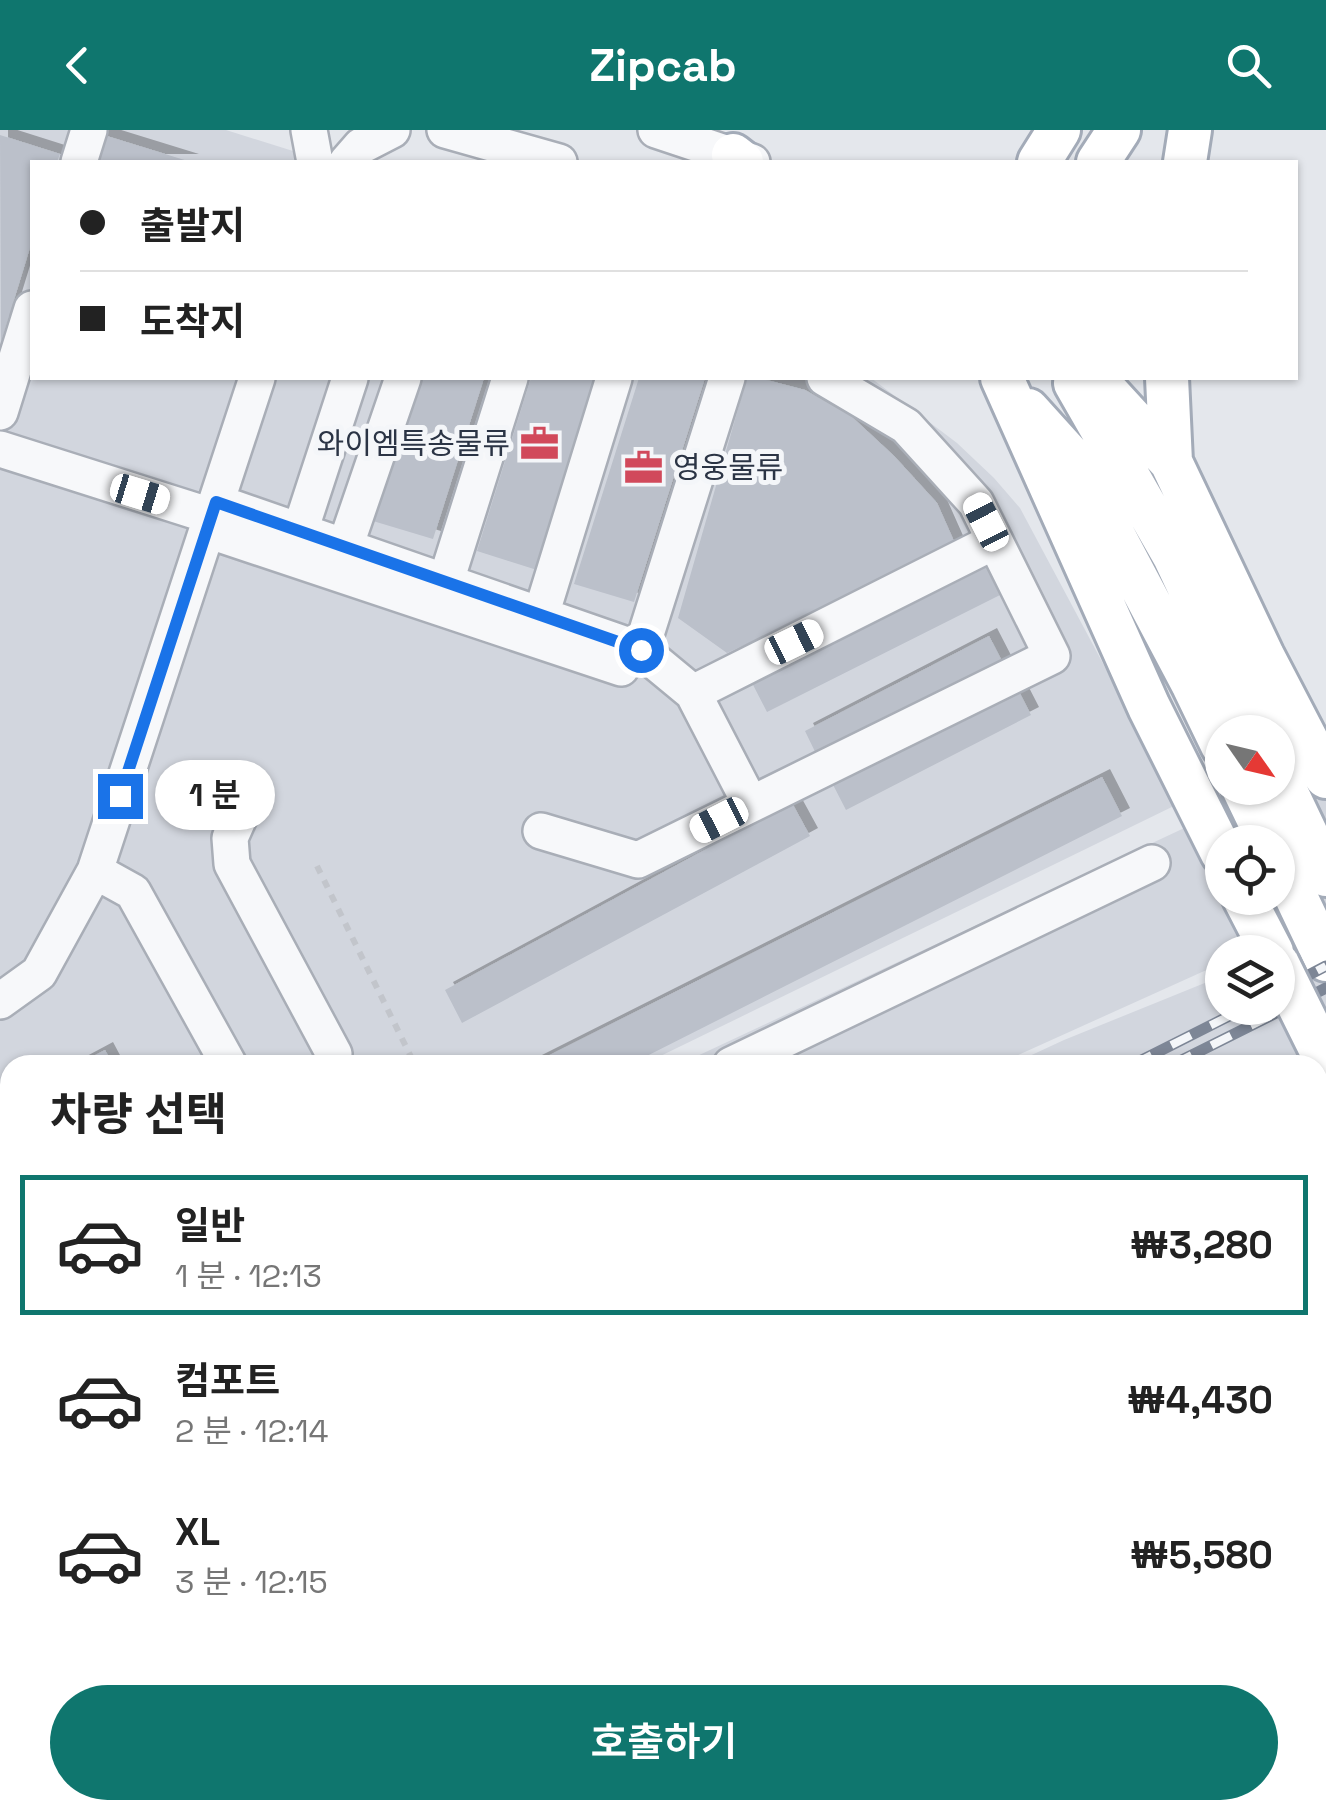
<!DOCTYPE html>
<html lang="ko">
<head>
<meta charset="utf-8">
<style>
	:root { --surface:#fff; --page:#f6f6f6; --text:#222; --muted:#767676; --line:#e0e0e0; --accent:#0f766e }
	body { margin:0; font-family:"Space Grotesk","Noto Sans KR",sans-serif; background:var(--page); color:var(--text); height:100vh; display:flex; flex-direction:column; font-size:38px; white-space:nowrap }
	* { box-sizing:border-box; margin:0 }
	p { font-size:32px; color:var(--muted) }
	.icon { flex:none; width:55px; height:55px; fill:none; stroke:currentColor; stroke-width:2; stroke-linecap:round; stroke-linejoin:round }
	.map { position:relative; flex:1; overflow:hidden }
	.side { position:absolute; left:0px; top:925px; width:1328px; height:765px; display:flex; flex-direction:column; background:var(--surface); border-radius:30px 30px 0 0; box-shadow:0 2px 8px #0004 }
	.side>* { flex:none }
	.banner { position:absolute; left:30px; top:30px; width:1268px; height:220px; border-radius:0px; box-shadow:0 2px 8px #0004; display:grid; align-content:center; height:220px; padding:0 50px; background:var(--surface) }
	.needle { width:65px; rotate:124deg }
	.tools { position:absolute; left:1205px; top:585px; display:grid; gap:20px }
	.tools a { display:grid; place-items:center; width:90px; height:90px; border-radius:50%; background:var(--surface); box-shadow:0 2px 8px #0004; font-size:50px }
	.end { position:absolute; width:45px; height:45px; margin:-22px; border:12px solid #1a73e8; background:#fff; box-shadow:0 0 0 5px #fff }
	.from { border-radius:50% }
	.bubble { position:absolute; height:70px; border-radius:35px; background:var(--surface); box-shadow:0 2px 8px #0004; font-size:32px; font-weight:600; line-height:70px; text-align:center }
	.car { position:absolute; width:30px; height:60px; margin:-30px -15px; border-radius:12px; box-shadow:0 0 8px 2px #0007; background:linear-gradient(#fff 24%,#345 0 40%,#fff 0 76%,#345 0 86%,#fff 0) }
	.banner b { display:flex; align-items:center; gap:35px; height:95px; font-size:38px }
	.banner b+b { border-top:2px solid var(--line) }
	.banner i { width:25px; height:25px; background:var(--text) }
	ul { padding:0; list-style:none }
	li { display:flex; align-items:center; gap:30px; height:140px; margin:0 20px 15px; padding:0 30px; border:5px solid transparent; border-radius:0px }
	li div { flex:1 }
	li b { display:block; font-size:38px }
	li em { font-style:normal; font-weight:600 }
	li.on { border-color:var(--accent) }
	li>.icon { width:90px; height:90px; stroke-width:1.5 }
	h2 { padding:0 50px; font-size:45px; line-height:120px }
	.primary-button { display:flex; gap:20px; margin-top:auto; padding:20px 50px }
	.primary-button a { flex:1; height:115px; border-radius:60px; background:var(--accent); color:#fff; font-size:40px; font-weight:600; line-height:115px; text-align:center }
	header { display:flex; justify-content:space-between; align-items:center; height:130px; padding:0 50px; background:var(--accent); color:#fff; font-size:45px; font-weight:600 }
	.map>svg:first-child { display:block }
</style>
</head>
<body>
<header><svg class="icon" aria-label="back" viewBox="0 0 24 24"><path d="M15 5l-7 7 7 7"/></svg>Zipcab<svg class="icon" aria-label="search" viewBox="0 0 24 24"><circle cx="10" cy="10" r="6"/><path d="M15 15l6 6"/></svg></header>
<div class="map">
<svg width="1326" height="1690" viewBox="0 0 1326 1690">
	<defs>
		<filter id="shadow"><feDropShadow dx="8" dy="-8" stdDeviation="0" flood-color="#0004"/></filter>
	</defs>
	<rect width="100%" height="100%" fill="#e4e7ec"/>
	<!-- built -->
	<path fill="#d2d6de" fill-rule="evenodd" d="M0 0H226L328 32H32V248H871L957 313 994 348 1020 378 1178 674 642 935H10V1248L0 1253Z
		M1326 668V788L1245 822H1222V833L996 935H678L1195 693ZM1222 712H1278V768H1222Z
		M1326 803V1006L1318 1011V935H1010L1064 910 1222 846V878H1278V823Z
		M10 1266V1433L0 1438V1272Z
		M10 1436V1680H22L0 1689V1441Z"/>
	<!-- building -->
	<path fill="#bbc0ca" filter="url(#shadow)" d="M97 3 191 32H88Z
		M0 5 60 24 57 32H32V111L1 212Z
		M419 248H484L433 409 373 391Z
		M531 248H597L537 440 477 421Z
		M639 248H705L634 472 574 454Z
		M747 248H759L805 260 852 287 894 326 937 373 957 418 727 523 678 488Z
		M989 429 1006 462 767 582 750 549Z
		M989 506 1006 539 821 634 805 601Z
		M1014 552 1031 585 846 680 829 647Z
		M1102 647 1122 686 629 935H530Z
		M792 673 810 706 462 893 445 860Z
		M105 920 113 935H77Z
		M10 970V1169L0 1150V975Z
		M0 1319 10 1339V1428L0 1434Z
		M232 1680H364L344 1690H237Z"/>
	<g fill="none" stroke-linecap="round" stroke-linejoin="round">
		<defs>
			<path id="minor" d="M309 0 315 32
				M445 0 559 32
				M656 0 752 32
				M79 32 89 0
				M347 32 361 16 392 0
				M0 282 32 179
				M0 319 211 386
				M216 372 641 520 693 563 750 673
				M207 400 621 538
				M300 401 350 248
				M345 417 403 248
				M446 451 510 248
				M541 485 614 248
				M641 520 727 248
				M693 563 995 411
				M245 674 230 708 232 734 334 924
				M541 701 638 730 1052 526 976 373 906 296 825 248
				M95 741 133 762 229 935
				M0 871 39 843 95 741 257 248
				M731 935 1152 733
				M0 994 10 1014
				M1318 1024 1326 1018
				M0 1198 9 1216
				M0 1278 10 1273
				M1270 1680 1286 1690
				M641 1690 649 1680
				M1320 1690 1326 1678"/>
			<path id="major" d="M733 25 742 32
				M1039 32 1059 0
				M1098 32 1119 0
				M1185 32 1190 0
				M1002 248 1149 577 1222 723
				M1094 248 1171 332 1263 526 1326 647
				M1167 248 1171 332
				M1075 253 1174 426 1257 602
				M1028 280 1075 332 1193 555 1222 615
				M1278 644 1326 745
				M1243 658 1269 712
				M1278 729 1326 830
				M1244 768 1272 822
				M1318 1438 1326 1435
				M1318 1486 1326 1483
				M1318 1520 1326 1516
				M1318 1593 1326 1589
				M706 1690 730 1680
				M844 1690 867 1680
				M932 1690 955 1680
				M1085 1690 1109 1680"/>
		</defs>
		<!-- minor casing -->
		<use href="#minor" stroke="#a9aeb7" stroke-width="40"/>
		<!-- major casing -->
		<use href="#major" stroke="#a3abb8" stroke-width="48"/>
		<!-- path -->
		<path stroke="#c2c5cb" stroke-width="6" stroke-dasharray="8 8" stroke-linecap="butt" d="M317 736 415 935
			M1318 1349 1326 1345
			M489 1680 494 1690"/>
		<!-- minor -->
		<use href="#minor" stroke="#f7f8fa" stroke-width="35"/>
		<!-- major -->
		<use href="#major" stroke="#fff" stroke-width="42"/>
		<defs>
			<path id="rail" d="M1278 861 1326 836
				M1132 935 1245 878
				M1172 935 1326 858
				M0 1503 10 1498
				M0 1521 10 1516"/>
		</defs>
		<!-- rail casing -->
		<use href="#rail" stroke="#7d8696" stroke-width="11"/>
		<!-- rail -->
		<use href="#rail" stroke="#f4f6f9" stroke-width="8" stroke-dasharray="22" stroke-linecap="butt"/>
		<defs>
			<path id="major-bridge" d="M1278 834 1326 931"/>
		</defs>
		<!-- major-bridge casing -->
		<use href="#major-bridge" stroke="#a3abb8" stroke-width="48" stroke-linecap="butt"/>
		<!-- major-bridge -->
		<use href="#major-bridge" stroke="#fff" stroke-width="42"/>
	</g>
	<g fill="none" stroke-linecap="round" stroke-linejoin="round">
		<!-- route -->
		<path stroke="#1a73e8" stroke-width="12" d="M120 666 216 372 641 520"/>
	</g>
	<!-- icons -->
	<defs>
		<symbol id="office-bare" viewBox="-9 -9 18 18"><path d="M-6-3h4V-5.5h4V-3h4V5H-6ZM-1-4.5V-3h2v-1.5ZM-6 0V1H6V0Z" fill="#d1495b" stroke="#f4f6f9" stroke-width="2.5" paint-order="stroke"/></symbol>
	</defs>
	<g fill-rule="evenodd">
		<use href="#office-bare" x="512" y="286" width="55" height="55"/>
		<use href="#office-bare" x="616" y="310" width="55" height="55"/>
	</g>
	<g text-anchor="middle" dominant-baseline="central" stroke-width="10" stroke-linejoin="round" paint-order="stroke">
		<!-- poi labels -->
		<g font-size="30" fill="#2b3445" stroke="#f4f6f9" text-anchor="end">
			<text x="510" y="313">와이엠특송물류</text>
			<text x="673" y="337" text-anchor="start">영웅물류</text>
		</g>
	</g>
</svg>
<div class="tools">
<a><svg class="needle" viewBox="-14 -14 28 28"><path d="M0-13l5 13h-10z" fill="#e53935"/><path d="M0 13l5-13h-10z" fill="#767676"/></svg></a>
<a><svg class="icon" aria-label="locate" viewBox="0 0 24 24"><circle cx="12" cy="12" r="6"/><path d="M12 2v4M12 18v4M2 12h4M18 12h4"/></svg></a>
<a><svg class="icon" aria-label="layers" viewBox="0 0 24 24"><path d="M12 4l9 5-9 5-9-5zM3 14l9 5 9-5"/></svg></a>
</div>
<i class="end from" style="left:641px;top:520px"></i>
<i class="end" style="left:120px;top:666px"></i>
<div class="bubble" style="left:155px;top:630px;width:120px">1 분</div>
<i class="car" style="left:140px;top:364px;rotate:107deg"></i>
<i class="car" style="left:986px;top:392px;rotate:333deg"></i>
<i class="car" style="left:794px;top:512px;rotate:64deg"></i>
<i class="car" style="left:719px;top:690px;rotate:243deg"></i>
<div class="banner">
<b><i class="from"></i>출발지</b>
<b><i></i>도착지</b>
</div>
<section class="side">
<h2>차량 선택</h2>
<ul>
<li class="on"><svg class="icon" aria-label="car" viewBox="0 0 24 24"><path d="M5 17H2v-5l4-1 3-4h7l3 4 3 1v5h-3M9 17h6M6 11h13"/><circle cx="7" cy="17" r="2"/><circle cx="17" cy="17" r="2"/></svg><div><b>일반</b><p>1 분 · 12:13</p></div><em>₩3,280</em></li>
<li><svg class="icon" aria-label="car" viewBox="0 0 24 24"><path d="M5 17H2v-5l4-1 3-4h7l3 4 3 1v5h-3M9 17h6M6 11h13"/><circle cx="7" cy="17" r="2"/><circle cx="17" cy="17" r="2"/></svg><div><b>컴포트</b><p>2 분 · 12:14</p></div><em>₩4,430</em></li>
<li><svg class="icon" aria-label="car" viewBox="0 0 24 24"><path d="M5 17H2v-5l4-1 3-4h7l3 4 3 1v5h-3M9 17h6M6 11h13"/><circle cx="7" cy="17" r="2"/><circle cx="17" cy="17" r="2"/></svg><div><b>XL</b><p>3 분 · 12:15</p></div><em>₩5,580</em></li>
</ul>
<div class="primary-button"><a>호출하기</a></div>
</section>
</div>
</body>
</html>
